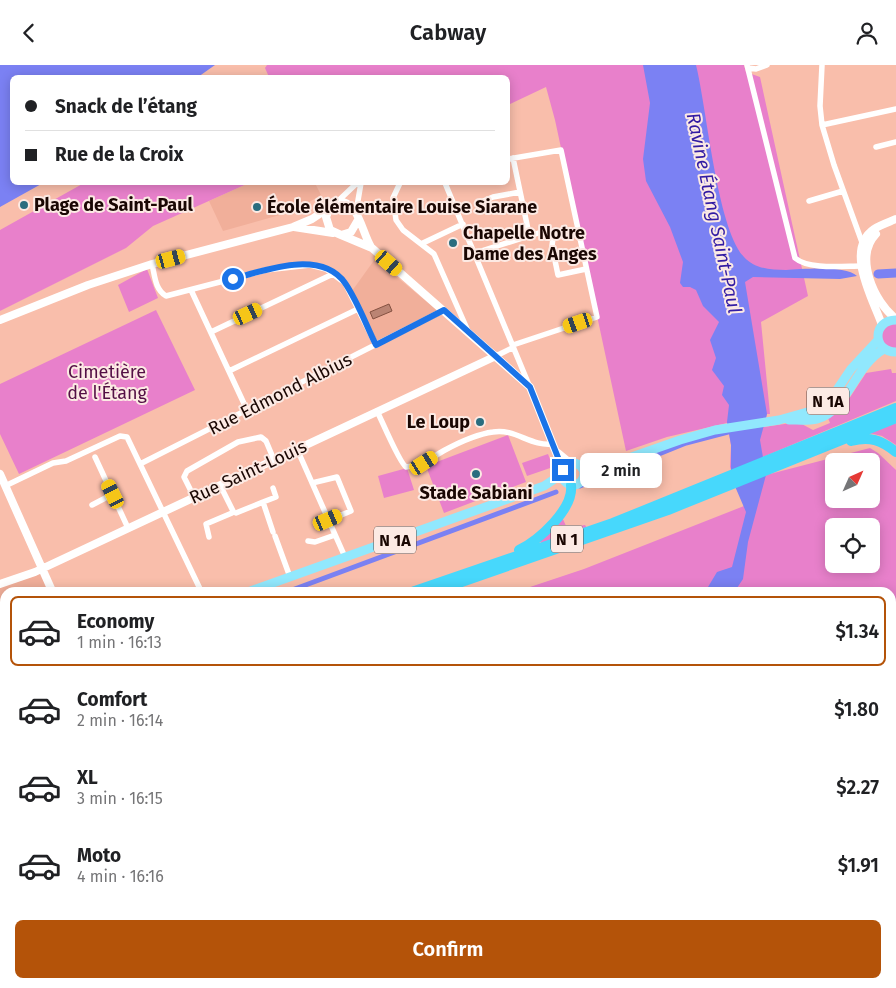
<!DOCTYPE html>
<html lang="en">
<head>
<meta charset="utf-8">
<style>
	:root { --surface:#fff; --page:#f6f6f6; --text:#202124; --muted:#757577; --line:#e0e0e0; --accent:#b45309 }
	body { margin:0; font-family:"Fira Sans",sans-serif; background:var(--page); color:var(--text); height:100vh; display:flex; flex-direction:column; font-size:19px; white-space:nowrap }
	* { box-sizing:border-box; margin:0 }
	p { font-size:16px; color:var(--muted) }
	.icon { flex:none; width:28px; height:28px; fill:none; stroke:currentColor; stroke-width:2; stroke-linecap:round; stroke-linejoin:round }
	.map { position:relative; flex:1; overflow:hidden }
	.details { position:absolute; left:0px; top:522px; width:896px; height:401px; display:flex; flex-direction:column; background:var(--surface); border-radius:15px 15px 0 0; box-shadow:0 2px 12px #0003 }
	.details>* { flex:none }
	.hud { position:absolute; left:10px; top:10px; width:500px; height:110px; border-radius:8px; box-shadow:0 2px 12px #0003; display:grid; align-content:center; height:110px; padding:0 15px; background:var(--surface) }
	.needle { width:32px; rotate:45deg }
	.fabs { position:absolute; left:825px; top:388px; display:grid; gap:10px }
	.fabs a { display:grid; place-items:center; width:55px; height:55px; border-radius:8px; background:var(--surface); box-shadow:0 2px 12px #0003; font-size:25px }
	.end { position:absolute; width:22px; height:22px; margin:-11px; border:6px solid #1a73e8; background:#fff; box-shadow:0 0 0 2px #fff }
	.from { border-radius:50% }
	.bubble { position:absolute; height:35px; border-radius:8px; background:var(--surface); box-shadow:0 2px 12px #0003; font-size:16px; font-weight:600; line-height:35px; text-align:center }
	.car { position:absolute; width:15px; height:30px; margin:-15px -8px; border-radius:6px; box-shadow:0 0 4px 1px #0007; background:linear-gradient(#f5c518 24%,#345 0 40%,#f5c518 0 76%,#345 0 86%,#f5c518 0) }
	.hud b { display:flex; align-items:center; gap:18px; height:48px; font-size:19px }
	.hud b+b { border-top:1px solid var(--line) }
	.hud i { width:12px; height:12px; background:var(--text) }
	ul { padding:9px 0 0; list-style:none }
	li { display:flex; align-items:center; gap:15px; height:70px; margin:0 10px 8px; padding:0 5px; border:2px solid transparent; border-radius:8px }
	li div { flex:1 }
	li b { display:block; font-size:19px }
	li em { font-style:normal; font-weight:600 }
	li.selected { border-color:var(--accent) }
	li>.icon { width:45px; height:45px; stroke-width:1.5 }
	.button { display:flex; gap:10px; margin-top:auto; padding:10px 15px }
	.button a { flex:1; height:58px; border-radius:8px; background:var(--accent); color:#fff; font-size:20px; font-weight:600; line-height:58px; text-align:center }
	header { display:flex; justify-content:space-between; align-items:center; height:65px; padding:0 15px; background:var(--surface); font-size:22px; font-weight:600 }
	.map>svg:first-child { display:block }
</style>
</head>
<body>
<header><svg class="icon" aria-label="back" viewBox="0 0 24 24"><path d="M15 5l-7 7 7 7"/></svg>Cabway<svg class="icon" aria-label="person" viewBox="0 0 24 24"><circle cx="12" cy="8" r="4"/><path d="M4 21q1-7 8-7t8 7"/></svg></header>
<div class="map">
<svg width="896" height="923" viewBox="0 0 896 923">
	<rect width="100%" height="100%" fill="#f9beab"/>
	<!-- built -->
	<path fill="#f1af9a" d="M249 118H315L321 130 294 146 223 166 209 136Z
		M375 194 439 247 377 277 352 226Z
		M42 504 53 527 5 528V612L0 614V519Z"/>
	<!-- green -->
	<path fill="#e880cb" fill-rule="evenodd" d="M267 0H744L746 7 760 12 808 231 761 257 770 349H767L764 362 798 357 813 365 830 358 828 353 843 343 866 308 891 304 892 308H896V336L763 392 766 410 870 383 878 388 896 405V923H0V690L5 689V919H891V528L515 527 584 504 744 441 730 402 731 380 727 358 667 372 626 386 555 55 546 22 508 40V12H269L265 3ZM834 396H871V434H834ZM834 461H871V499H834Z
		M84 118H249L153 161 126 183 0 246V165Z
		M147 204 158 233 129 247 118 220Z
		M156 245 195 325 19 409 0 369V319Z
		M896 257V284L883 279 881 266 883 263Z
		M896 358V380L882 371 869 368Z
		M508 370 526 417 444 448 426 401Z
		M548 389 553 402 527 411 522 398Z
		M407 403 414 425 384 433 378 411Z
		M562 452 567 463 585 460 587 463 541 478 540 476Z"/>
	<!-- water -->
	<path fill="#7b81f3" d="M0 0H215L198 12H12V118H43L0 142Z
		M643 0H696C707 44 717 163 744 192 755 204 771 205 786 205 802 204 846 200 857 211L840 214 753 212 745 217 767 349 760 375 766 410 748 477 743 514 737 523 728 527H705L717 507 732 502 746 447 731 412V380L727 357 729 340 722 330 724 321 712 305 716 293 710 275 719 257 703 241 696 225 690 222H683L680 218 683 197 670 162 646 116 643 94 650 38Z"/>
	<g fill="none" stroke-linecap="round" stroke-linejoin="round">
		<!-- canal -->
		<path stroke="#7b81f3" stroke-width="5" d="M580 421 686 378 728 367
			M284 528 556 427
			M0 627 5 625
			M0 776H5"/>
		<!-- river -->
		<path stroke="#7b81f3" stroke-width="9" d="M878 209 896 208
			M324 923 325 919"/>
	</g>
	<!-- building -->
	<path fill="#bb8473" stroke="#845141" d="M389 239 392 246 373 254 370 247Z"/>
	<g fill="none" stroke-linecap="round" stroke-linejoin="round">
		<!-- street -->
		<path stroke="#fff" stroke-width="5.5" d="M747 0 795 193C809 205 843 201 861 201
			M822 0 820 41 822 60 834 100 863 180
			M748 3 756 4 767 0
			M822 60 896 44
			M876 82 896 77
			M513 93 529 169
			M508 94 561 85 597 252 513 280
			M400 118 393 133 396 155 403 165 434 189 468 266
			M445 118 529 320
			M338 136 357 118
			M809 136 843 126
			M481 137 493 132 520 127
			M356 147 361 118
			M423 178 463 159
			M475 188 548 165 553 173 552 181 558 210 586 204
			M152 199C155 212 155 224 166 231L266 205 310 200 326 204 345 218 376 280
			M191 225 247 345
			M211 267 335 208
			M496 291 512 283
			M229 306 358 244
			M377 346C382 356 400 399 406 402 422 401 432 392 445 385 458 378 478 369 493 367 515 363 531 382 553 379
			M297 384 345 492
			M95 392 128 463
			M142 398 444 245
			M312 418 337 412 351 446 329 455
			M220 420 233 446
			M5 421 53 398 66 396 120 371 127 372 202 528
			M194 432 184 412 187 406 238 377 261 372 266 376 274 395
			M263 437 276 432 273 423
			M92 440 113 429
			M236 448 263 437 273 467
			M275 471 290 512
			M209 472 206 459 232 448
			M308 476 315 477 335 470"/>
		<!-- secondary -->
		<path stroke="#fff" stroke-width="8" d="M358 155 351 167 341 170 330 165 326 152 330 142 338 136C359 137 361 165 371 182
			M294 162 333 168
			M876 169C854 192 874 237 896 254
			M341 170 372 183 530 322 563 405
			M0 255 88 220 152 199 293 162 312 154 330 142
			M882 260C873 234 844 185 874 164 880 160 889 157 896 154
			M558 388 570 398
			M0 409 53 528
			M0 519 35 507 496 291"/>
		<!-- primary -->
		<path stroke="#91e8fd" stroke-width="9" d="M896 255C872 255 872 287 896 287
			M789 355C798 355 808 356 817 354 847 347 854 301 884 284
			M562 409a11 11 0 1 1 22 0a11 11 0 1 1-22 0Z
			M584 412 606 401 680 375 715 365 779 355 818 344 830 335 851 304 878 275
			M245 528 544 421 562 409
			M0 613 5 611"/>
		<!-- highway -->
		<path stroke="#47d8fc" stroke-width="10" d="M851 376C870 371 881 375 896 387
			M519 485C539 475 574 444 571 420
			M409 528 613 458 896 343
			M430 528 668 445 896 353
			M0 662 5 660
			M0 670 5 668"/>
	</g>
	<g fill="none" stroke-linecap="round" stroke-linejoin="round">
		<!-- route -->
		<path stroke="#1a73e8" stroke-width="6" d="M233 214C265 205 321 184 345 218 358 237 366 260 376 280L444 245 530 322 563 405"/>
	</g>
	<!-- markers -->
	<g fill="#2a6d7f" stroke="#fceae4" stroke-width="2">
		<circle cx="24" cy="140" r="5"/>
		<circle cx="257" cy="142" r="5"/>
		<circle cx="453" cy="178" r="5"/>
		<circle cx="480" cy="357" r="5"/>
		<circle cx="476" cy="409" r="5"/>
	</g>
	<g text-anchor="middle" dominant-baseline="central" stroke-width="4" stroke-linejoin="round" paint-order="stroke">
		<!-- shield labels -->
		<g fill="#fceae4" stroke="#5e4b46" stroke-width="1">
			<rect x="807" y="322.5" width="42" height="27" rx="4"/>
			<rect x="551" y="460.5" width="32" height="27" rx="4"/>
			<rect x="374" y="461.5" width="42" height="27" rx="4"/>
		</g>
		<g font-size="16" font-weight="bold" fill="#1a0703">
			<text x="828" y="336">N 1A</text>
			<text x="567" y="474">N 1</text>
			<text x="395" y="475">N 1A</text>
		</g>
		<!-- poi labels -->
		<g font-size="18" font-weight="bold" fill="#1a0703" stroke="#fceae4" text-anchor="start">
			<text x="34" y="140">Plage de Saint-Paul</text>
			<text x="267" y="142">École élémentaire Louise Siarane</text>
			<text x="463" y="168">Chapelle Notre<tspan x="463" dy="21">Dame des Anges</tspan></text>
			<text x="470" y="357" text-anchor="end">Le Loup</text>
			<text x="476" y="428" text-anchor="middle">Stade Sabiani</text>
		</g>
		<!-- park labels -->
		<g font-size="18" fill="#540f45" stroke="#fceae4">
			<text x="107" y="307">Cimetière<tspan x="107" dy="21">de l'Étang</tspan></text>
		</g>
		<!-- street labels -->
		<g font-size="18" fill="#1a0703" stroke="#fceae4">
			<text transform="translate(280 329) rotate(-27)">Rue Edmond Albius</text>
			<text transform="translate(248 407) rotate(-25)">Rue Saint-Louis</text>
		</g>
		<!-- water labels -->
		<g font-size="19" font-style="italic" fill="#331ca3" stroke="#fceae4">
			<text transform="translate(714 148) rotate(78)">Ravine Étang Saint-Paul</text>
		</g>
	</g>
</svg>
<div class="fabs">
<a><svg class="needle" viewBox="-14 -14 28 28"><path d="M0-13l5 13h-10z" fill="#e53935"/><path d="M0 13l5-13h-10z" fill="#757577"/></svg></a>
<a><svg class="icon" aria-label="locate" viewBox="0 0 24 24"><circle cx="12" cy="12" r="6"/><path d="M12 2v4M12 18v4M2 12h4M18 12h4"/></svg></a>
</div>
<i class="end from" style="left:233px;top:214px"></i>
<i class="end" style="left:563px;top:405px"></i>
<div class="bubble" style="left:580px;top:388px;width:82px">2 min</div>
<i class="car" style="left:171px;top:194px;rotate:75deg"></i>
<i class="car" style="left:389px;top:198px;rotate:131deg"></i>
<i class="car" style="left:248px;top:249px;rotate:65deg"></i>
<i class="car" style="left:578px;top:258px;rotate:251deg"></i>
<i class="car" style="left:424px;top:398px;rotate:58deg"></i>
<i class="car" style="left:113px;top:429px;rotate:334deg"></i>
<i class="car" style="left:328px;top:455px;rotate:67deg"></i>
<div class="hud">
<b><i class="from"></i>Snack de l’étang</b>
<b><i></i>Rue de la Croix</b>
</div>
<section class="details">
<ul>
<li class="selected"><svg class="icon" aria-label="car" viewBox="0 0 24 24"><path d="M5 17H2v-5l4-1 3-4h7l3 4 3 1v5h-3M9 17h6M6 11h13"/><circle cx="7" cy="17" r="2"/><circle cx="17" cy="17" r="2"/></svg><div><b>Economy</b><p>1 min · 16:13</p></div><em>$1.34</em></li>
<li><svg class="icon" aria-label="car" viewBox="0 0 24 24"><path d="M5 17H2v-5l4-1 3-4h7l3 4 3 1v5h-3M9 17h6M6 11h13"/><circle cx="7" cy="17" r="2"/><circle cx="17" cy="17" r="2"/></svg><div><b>Comfort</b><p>2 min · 16:14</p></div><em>$1.80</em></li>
<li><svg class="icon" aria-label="car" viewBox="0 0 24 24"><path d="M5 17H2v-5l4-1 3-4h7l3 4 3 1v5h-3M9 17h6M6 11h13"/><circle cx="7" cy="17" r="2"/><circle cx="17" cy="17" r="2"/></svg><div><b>XL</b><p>3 min · 16:15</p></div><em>$2.27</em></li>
<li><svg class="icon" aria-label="car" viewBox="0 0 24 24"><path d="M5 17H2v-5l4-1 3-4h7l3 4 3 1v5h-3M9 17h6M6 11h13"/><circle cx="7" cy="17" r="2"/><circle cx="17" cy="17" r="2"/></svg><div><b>Moto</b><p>4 min · 16:16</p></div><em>$1.91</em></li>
</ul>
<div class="button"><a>Confirm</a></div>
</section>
</div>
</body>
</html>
